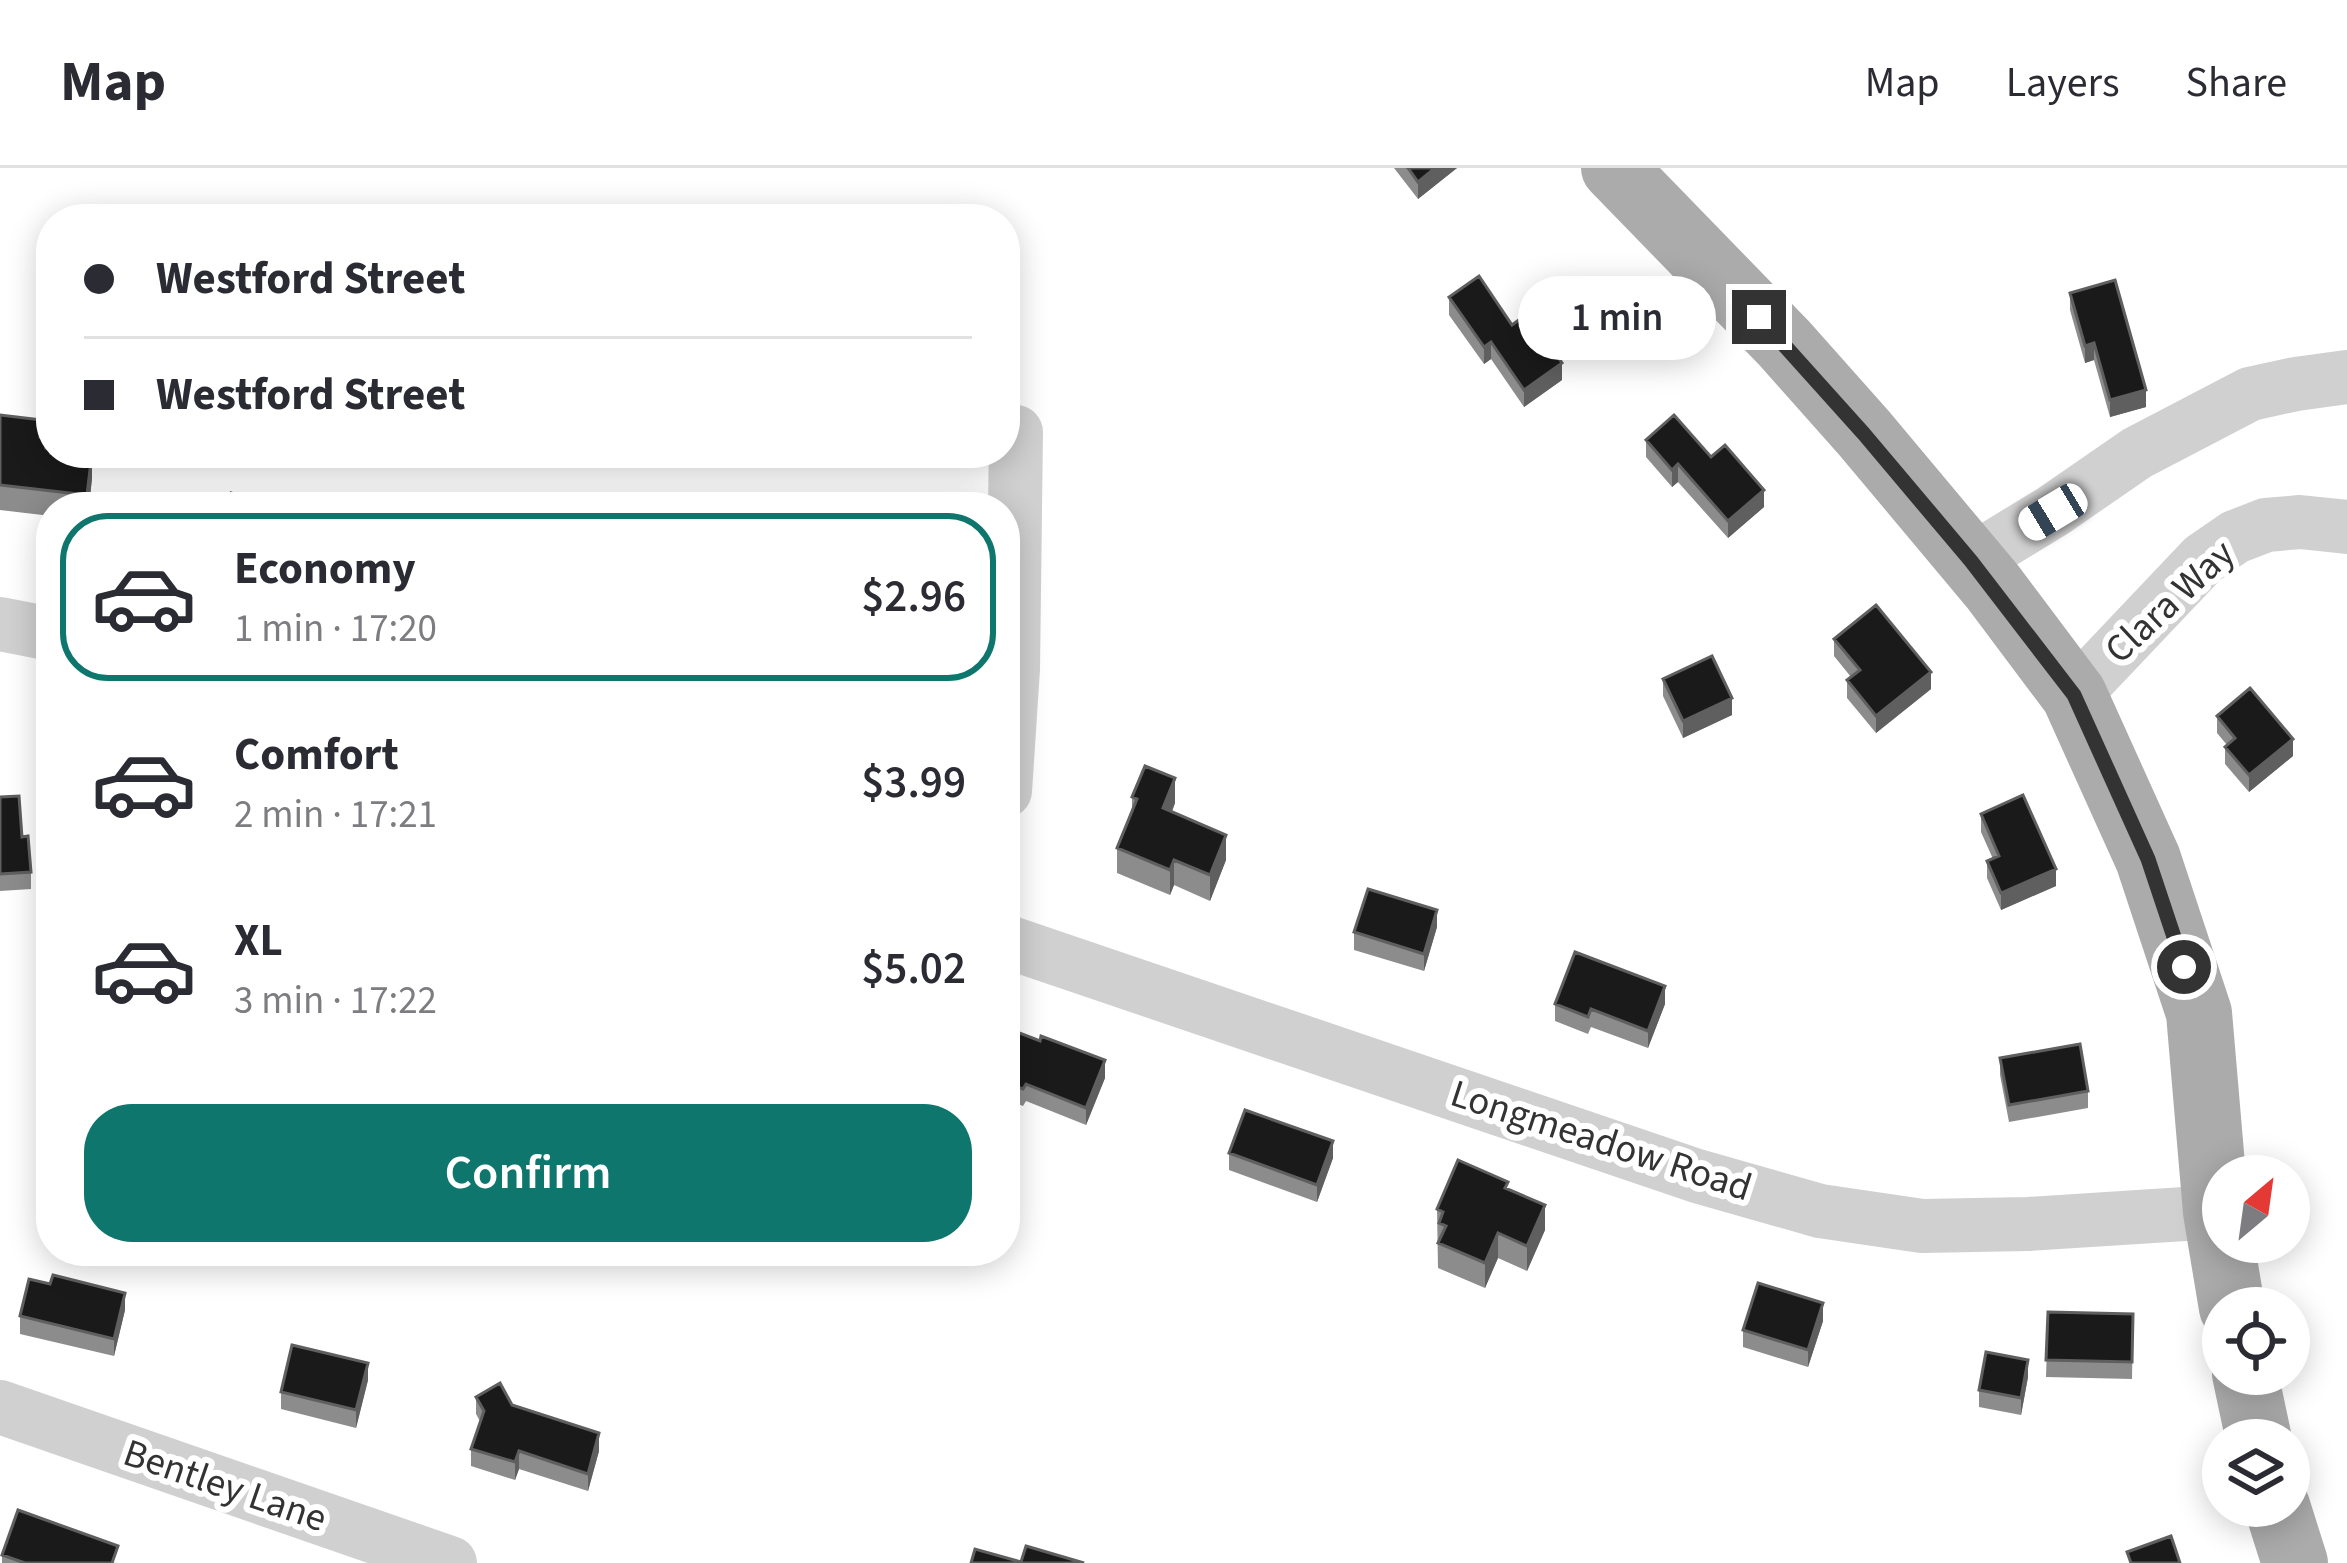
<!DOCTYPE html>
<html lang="en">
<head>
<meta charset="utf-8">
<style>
	:root { --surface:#fff; --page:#f7f7f7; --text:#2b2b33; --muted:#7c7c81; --line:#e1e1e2; --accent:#0f766e }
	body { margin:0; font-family:"Source Sans 3",sans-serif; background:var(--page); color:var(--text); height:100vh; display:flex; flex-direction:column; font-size:45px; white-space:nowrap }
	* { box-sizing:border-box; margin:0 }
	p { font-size:39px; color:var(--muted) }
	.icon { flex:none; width:66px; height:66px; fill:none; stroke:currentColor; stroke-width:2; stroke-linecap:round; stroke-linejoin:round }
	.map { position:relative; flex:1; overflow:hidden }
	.drawer { position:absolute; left:36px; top:324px; width:984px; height:774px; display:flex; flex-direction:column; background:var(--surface); border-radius:48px; box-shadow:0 6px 30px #0003 }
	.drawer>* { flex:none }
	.hud { position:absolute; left:36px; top:36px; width:984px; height:264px; border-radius:48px; box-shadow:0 6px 30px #0003; display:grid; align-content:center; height:264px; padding:0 48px; background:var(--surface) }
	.needle { width:78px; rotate:29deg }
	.tools { position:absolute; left:2202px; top:987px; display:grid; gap:24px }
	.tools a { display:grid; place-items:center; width:108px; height:108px; border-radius:50%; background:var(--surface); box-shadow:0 6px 30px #0003; font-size:60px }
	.end { position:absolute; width:54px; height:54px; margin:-27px; border:15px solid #333; background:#fff; box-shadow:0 0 0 6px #fff }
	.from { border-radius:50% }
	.bubble { position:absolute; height:84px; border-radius:42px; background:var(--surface); box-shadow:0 6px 30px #0003; font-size:39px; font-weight:600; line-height:84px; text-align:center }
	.car { position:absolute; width:36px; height:72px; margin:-36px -18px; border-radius:15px; box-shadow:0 0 9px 3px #0007; background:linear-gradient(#fff 24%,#345 0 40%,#fff 0 76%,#345 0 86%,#fff 0) }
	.hud b { display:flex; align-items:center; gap:42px; height:114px; font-size:45px }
	.hud b+b { border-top:3px solid var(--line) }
	.hud i { width:30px; height:30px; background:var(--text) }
	ul { padding:21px 0 0; list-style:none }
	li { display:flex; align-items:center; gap:36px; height:168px; margin:0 24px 18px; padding:0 24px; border:6px solid transparent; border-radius:48px }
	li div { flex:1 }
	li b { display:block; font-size:45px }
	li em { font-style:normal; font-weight:600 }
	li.on { border-color:var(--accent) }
	li>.icon { width:108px; height:108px; stroke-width:1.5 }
	.action { display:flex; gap:24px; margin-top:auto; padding:24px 48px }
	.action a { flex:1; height:138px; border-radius:48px; background:var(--accent); color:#fff; font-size:48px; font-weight:600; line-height:138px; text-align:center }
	header { display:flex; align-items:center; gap:72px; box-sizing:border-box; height:168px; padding:0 60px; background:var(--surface); border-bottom:3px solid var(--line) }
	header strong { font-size:57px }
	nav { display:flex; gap:66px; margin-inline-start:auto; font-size:42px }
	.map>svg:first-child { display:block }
</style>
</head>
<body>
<header>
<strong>Map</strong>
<nav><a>Map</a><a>Layers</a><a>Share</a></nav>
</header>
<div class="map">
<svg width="2347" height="1395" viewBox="0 0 2347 1395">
	<rect width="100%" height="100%" fill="#fff"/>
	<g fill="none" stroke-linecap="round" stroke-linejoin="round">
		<!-- minor -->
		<path stroke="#d0d0d0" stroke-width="54" d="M1971 393 2053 343 2137 285 2250 226 2296 216 2347 209
			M0 456 51 466
			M2074 527 2203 391 2235 369 2266 357 2300 354 2347 359
			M1005 623 1013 501 1016 264
			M1005 773 1697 1008 1820 1043 1922 1058 2028 1056 2216 1044
			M0 1239 450 1395"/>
		<!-- major -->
		<path stroke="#ababab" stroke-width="66" d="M1614 0 1784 175 1864 265 1993 419 2074 527 2148 691 2199 845 2216 1044 2232 1140
			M2245 1206 2259 1272
			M2277 1338 2295 1395"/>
	</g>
	<!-- wall -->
	<path fill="#8c8c8c" d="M1394 0H1457L1418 31Z
		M2070 125 2146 239 2110 249 2094 192 2085 195 2070 142Z
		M1449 129 1512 157 1562 212 1524 239 1491 191 1484 196 1449 147Z
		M0 247 42 269 47 280 92 310 89 339H51V348L0 342Z
		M1646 272 1711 289 1764 339 1728 370 1678 314 1672 319 1646 289Z
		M1834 471 1931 521 1876 565 1847 530V512L1851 509 1834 488Z
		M1663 511 1732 547 1683 570 1663 528Z
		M2217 548 2293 588 2249 624 2225 596V579L2227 577 2217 565Z
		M0 629 22 669 31 704V721L0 723Z
		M1132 629 1175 635 1172 644 1226 692 1210 733 1174 717 1170 727 1117 705V680L1132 643Z
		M1981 646 2056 718 2001 742 1987 710V693L1993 691 1981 664Z
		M1437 759 1424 803 1354 782V764Z
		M1555 836H1665L1648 880 1591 859 1588 866 1555 853Z
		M1005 872 1040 873 1105 910 1086 957 1026 933 1023 938 1005 931Z
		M2000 890 2088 923V940L2009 954 2000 907Z
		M1229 985 1333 990 1317 1034 1229 1002Z
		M1508 1021 1545 1062 1527 1103 1498 1090 1485 1120 1438 1100 1437 1041Z
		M125 1142 114 1188 20 1166V1148Z
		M2048 1144 2133 1146 2132 1211 2046 1209Z
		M1823 1153 1808 1199 1743 1179V1162Z
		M2028 1209 2021 1247 1979 1239V1222Z
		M368 1212 356 1260 281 1241V1224Z
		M476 1229 512 1237 599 1283 588 1323 519 1301 515 1312 471 1298V1281L480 1253 476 1246Z
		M2 1387 118 1395H2Z"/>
	<!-- shaded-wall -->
	<path fill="#5f5f5f" d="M1435 0H1457L1418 31V14Z
		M1491 174V191L1484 196V179Z
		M2094 175V192L2085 195V178Z
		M1562 195V212L1524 239V222Z
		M2146 222V239L2110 249V232Z
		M92 285V310L89 339H87Z
		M1678 296V314L1672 319V302Z
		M1764 322V339L1728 370V353Z
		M1931 504V521L1876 565V548Z
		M1732 530V547L1683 570V553Z
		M2293 571V588L2249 624V607Z
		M1175 610V635L1163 665V640Z
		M1226 667V692L1210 733V707Z
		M1174 692V717L1170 727V702Z
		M2056 701V718L2001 742V725Z
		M1437 742V759L1424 803V786Z
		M1665 818V836L1648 880V863Z
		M1105 892V910L1086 957V940Z
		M1333 973V990L1317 1034V1017Z
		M1545 1037V1062L1527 1103V1078Z
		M1498 1065V1090L1485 1120V1095Z
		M125 1125V1142L114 1188V1171Z
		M1823 1135V1153L1808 1199V1182Z
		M2028 1192V1209L2021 1247V1230Z
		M368 1195V1212L356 1260V1242Z
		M599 1265V1283L588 1323V1306Z
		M519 1283V1301L515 1312V1294Z"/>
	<!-- building -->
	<path fill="#1a1a1a" stroke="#5f5f5f" stroke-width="3" d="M1408 0H1435L1418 14Z
		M1479 108 1512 157 1528 145 1562 195 1524 222 1491 174 1484 179 1449 129Z
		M2115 112 2146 222 2110 232 2094 175 2085 178 2070 125Z
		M0 247 42 252 40 269 47 270 46 280H51V285H92L87 327 0 317Z
		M1674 247 1711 289 1725 277 1764 322 1728 353 1678 296 1672 302 1646 272Z
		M231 325 273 339H226Z
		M1876 437 1931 504 1876 548 1847 512 1860 502 1834 471Z
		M1712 488 1732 530 1683 553 1663 511Z
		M2250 520 2293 571 2249 607 2225 579 2235 570 2217 548Z
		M1145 598 1175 610 1163 640 1226 667 1210 707 1174 692 1170 702 1117 680 1137 631 1132 629Z
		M2023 627 2056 701 2001 725 1987 693 1999 688 1981 646Z
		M19 628 22 669 28 668 31 704 0 706V629Z
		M1368 721 1437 742 1424 786 1354 764Z
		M1575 784 1665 818 1648 863 1591 841 1588 849 1555 836Z
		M1009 861 1040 873 1041 868 1105 892 1086 940 1026 916 1023 921 1005 914V872Z
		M2080 876 2088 923 2009 937 2000 890Z
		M1245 942 1333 973 1317 1017 1229 985Z
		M1458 992 1508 1014 1505 1020 1545 1037 1527 1078 1498 1065 1485 1095 1438 1075 1446 1058 1439 1055 1443 1044 1437 1041Z
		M53 1107 125 1125 114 1171 20 1148 29 1111 50 1116Z
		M1758 1115 1823 1135 1808 1182 1743 1162Z
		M2048 1144 2133 1146 2132 1194 2046 1192Z
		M292 1177 368 1195 356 1242 281 1224Z
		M1986 1184 2028 1192 2021 1230 1979 1222Z
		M500 1215 512 1237 599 1265 588 1306 519 1283 515 1294 471 1281 484 1243 476 1229Z
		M18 1342 118 1378 112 1395H25L2 1387Z
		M2171 1368 2180 1395H2131L2127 1384Z
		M1026 1378 1084 1395H971L975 1381 1021 1394Z"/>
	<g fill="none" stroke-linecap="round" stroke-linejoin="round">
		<!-- route -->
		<path stroke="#333" stroke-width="15" d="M1759 149 1864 266 1971 393 2074 527 2148 691 2184 799"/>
	</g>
	<g text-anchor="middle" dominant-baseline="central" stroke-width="12" stroke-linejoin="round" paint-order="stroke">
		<!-- street labels -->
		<g font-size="39" fill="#333" stroke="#fff">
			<text transform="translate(2170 434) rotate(-43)">Clara Way</text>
			<text transform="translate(1601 973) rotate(18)">Longmeadow Road</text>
			<text transform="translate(225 1318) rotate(19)">Bentley Lane</text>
		</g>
	</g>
</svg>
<div class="tools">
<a><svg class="needle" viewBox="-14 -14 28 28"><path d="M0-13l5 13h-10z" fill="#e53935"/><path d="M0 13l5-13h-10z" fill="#7c7c81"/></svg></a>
<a><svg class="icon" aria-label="locate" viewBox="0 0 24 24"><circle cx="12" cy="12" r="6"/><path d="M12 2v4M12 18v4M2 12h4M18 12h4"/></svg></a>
<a><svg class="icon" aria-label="layers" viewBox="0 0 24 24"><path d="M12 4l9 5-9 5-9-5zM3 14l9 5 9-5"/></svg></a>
</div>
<i class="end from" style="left:2184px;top:799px"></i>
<i class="end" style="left:1759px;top:149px"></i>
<div class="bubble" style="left:1518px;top:108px;width:198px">1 min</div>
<i class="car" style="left:2053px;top:344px;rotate:239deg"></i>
<div class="hud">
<b><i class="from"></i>Westford Street</b>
<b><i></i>Westford Street</b>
</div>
<section class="drawer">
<ul>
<li class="on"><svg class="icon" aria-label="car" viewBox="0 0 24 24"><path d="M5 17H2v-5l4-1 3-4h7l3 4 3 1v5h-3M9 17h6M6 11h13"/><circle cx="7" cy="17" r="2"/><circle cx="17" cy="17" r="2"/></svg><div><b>Economy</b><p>1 min · 17:20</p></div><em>$2.96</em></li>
<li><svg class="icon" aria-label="car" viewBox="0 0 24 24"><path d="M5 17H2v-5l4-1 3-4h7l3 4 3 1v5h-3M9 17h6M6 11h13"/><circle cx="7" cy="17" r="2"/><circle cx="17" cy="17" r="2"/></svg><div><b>Comfort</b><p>2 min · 17:21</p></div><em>$3.99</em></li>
<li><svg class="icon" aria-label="car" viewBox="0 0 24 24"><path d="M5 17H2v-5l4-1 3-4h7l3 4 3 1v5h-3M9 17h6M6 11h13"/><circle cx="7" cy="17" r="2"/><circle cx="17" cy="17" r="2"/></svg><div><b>XL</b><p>3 min · 17:22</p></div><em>$5.02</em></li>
</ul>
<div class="action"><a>Confirm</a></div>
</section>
</div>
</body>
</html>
